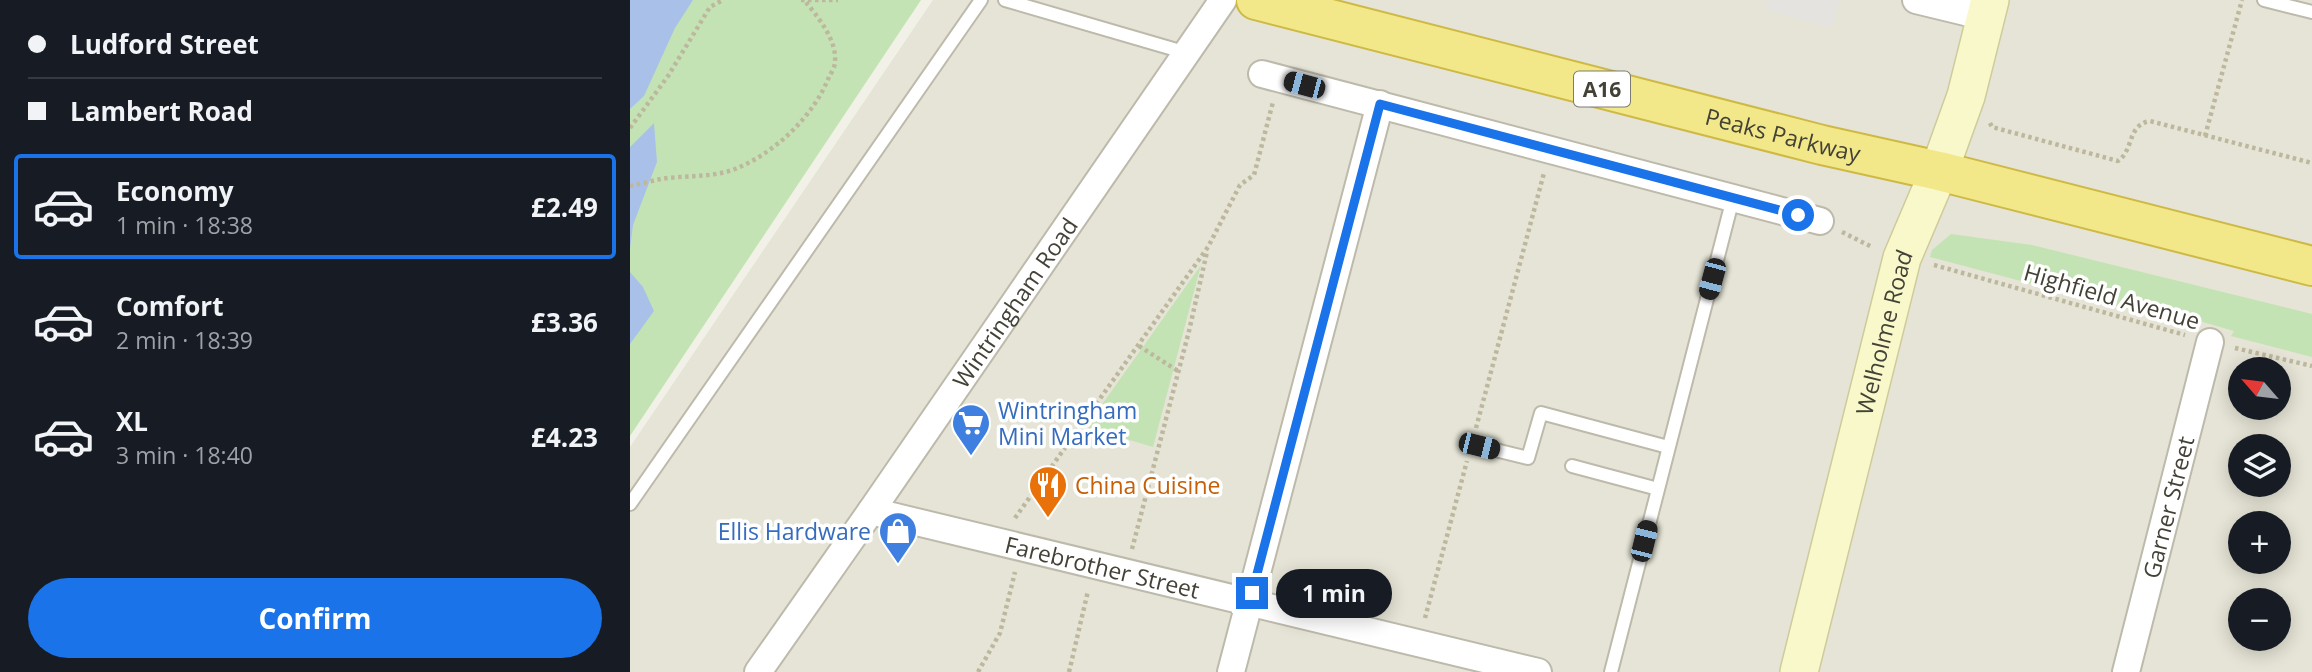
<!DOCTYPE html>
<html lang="en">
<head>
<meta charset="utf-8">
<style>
	:root { --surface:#171b24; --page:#242831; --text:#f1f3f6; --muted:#9ea1a6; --line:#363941; --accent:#1a73e8 }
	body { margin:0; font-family:"Open Sans",sans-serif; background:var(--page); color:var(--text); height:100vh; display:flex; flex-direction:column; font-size:26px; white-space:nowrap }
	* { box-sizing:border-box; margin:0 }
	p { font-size:23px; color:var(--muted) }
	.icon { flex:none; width:38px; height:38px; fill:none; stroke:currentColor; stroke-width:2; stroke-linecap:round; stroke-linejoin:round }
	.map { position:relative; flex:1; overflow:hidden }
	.panel { display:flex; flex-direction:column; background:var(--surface); width:630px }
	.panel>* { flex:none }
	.hud { display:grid; align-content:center; height:154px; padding:0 28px; background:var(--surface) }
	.needle { width:46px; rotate:298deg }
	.fabs { position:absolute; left:1598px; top:357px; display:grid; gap:14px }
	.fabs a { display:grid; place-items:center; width:63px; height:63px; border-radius:50%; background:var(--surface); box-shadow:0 4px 18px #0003; font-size:35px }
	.end { position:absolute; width:32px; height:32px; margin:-16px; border:9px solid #1a73e8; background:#fff; box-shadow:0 0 0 4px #fff }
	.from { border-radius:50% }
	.bubble { position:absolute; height:49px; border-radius:24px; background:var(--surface); box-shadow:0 4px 18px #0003; font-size:23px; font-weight:700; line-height:49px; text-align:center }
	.car { position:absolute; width:21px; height:42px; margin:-21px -10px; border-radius:9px; box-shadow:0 0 5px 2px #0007; background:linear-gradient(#222 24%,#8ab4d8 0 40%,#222 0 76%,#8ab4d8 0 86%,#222 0) }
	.hud b { display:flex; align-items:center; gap:24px; height:66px; font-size:26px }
	.hud b+b { border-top:2px solid var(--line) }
	.hud i { width:18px; height:18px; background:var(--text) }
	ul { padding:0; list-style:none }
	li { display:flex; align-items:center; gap:21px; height:105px; margin:0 14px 10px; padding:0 14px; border:4px solid transparent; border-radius:7px }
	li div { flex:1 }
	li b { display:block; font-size:26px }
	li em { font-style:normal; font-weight:700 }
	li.on { border-color:var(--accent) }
	li>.icon { width:63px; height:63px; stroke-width:1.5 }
	.cta { display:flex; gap:14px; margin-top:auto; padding:14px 28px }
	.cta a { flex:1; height:80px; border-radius:42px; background:var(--accent); color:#fff; font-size:28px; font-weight:700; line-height:80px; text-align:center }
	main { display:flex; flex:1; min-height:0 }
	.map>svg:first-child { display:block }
</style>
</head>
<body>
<main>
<section class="panel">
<div class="hud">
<b><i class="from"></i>Ludford Street</b>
<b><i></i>Lambert Road</b>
</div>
<ul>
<li class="on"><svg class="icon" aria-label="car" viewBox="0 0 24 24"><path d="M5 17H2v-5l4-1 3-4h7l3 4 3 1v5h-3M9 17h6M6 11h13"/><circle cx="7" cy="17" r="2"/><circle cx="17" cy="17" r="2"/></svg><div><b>Economy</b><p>1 min · 18:38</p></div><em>£2.49</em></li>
<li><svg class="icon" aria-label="car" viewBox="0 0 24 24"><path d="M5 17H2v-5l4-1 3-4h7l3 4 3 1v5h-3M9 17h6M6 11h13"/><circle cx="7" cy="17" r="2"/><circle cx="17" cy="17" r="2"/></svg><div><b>Comfort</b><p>2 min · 18:39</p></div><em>£3.36</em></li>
<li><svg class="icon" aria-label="car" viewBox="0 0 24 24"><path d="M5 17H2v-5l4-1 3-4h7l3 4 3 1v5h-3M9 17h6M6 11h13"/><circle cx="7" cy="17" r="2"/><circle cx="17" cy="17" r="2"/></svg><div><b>XL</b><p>3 min · 18:40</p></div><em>£4.23</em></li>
</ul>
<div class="cta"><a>Confirm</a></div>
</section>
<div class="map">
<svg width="1682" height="672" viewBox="0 0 1682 672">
	<rect width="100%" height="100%" fill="#f2f1e7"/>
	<!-- residential -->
	<path fill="#e5e4d6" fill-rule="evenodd" d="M303 0H1682V672H0V447ZM1610 369H1648V408H1610ZM1610 446H1648V485H1610ZM1610 523H1648V562H1610ZM1610 600H1648V639H1610Z"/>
	<!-- green -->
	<path fill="#c4e3b4" d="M0 0H291L0 436Z
		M1321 234 1402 245 1682 314V357L1601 336 1604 331 1559 318 1557 325 1300 257 1302 250Z
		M571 265 523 447 456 427Z"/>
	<!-- parking -->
	<path fill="#e4e3df" d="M1138 0H1210L1202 28 1135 10Z"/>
	<!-- water -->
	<path fill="#a9c1e9" d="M0 0H63L45 28 14 96 0 109Z
		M24 123 27 162 3 225 0 249V147Z
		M0 272 13 287 24 311 0 344Z"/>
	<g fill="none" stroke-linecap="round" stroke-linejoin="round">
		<defs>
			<path id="service" d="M375 0 557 53
				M1634 0 1682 12
				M849 446 898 458 911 413 1038 447
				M942 466 1028 489
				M0 504 351 0
				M981 672 1103 198"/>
			<g id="minor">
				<path d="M1286 0 1356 17"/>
				<path d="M632 74 1190 221"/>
				<path id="s1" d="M241 511 908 672"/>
				<path id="s2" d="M128 672 241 511 593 0"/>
				<path d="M601 672 750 104"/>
				<path id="s3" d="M1496 672 1580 342"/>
			</g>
			<g id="secondary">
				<path id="s4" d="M1169 672 1272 258 1309 171 1336 96 1360 0"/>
			</g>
			<g id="trunk">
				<path id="s5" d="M626 0 1192 145 1309 171 1682 266"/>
			</g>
		</defs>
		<!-- service casing -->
		<use href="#service" stroke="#bdbaab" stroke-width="16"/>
		<!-- minor casing -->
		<use href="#minor" stroke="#bdbaab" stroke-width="30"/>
		<!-- secondary casing -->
		<use href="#secondary" stroke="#cecb9b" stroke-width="40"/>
		<!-- trunk casing -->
		<use href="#trunk" stroke="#ceb945" stroke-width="42"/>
		<!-- path -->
		<path stroke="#bdb89d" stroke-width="4.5" stroke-dasharray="3.5 3.5" stroke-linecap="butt" d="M171 0H208
			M1360 123 1362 127 1488 161C1504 150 1497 125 1520 121L1682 163
			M0 128 38 76 80 7 93 0
			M1575 136 1612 0
			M0 186C10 184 21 181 31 179 55 175 82 178 105 169 145 153 183 117 199 77 201 73 205 67 205 62 207 40 188 17 175 1
			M1212 232 1242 247
			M1304 265 1555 335
			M509 346 548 371
			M1605 348 1682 366
			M846 428 914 173
			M385 518 578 247 610 185 624 175 643 102
			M502 549 559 331 577 252
			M795 618 837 461
			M348 672 370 633 385 572
			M439 672 458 591"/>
		<!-- service -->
		<use href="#service" stroke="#fff" stroke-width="12"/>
		<!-- minor -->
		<use href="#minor" stroke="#fff" stroke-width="26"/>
		<!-- secondary -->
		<use href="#secondary" stroke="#f9f8ca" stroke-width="37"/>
		<!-- trunk -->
		<use href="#trunk" stroke="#f2e889" stroke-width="38"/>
	</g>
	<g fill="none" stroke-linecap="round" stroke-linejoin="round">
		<!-- route -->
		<path stroke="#1a73e8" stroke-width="9" d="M622 593 750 104 1168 215"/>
	</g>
	<!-- icons -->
	<defs>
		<symbol id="supermarket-pin" viewBox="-11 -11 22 30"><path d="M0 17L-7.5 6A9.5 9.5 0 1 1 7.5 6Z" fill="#3f7fe0" stroke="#fff"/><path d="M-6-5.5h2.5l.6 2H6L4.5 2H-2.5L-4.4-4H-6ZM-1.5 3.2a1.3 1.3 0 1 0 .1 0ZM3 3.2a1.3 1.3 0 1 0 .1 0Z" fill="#fff"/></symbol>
		<symbol id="restaurant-pin" viewBox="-11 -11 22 30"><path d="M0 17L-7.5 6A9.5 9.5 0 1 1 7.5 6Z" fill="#e8710a" stroke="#fff"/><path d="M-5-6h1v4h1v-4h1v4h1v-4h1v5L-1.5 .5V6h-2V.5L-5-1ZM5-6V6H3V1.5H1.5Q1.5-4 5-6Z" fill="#fff"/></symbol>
		<symbol id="shop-pin" viewBox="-11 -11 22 30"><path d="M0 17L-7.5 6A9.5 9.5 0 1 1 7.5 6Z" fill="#3f7fe0" stroke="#fff"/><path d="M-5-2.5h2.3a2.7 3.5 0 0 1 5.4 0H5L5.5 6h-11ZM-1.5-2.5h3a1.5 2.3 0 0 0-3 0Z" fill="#fff"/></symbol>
	</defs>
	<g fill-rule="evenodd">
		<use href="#supermarket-pin" x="319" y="401" width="44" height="60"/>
		<use href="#restaurant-pin" x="396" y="463" width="44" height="60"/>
		<use href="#shop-pin" x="246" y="509" width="44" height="60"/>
	</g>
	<g text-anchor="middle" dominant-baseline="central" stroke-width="7" stroke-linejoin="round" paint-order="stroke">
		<!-- shield labels -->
		<rect fill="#fff" stroke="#7c7b73" stroke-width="2" x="944" y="71.5" width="56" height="35" rx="5"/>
		<g font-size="21" font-weight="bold" fill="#444237">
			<text x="972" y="89">A16</text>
		</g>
		<!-- street labels -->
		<g font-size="23" fill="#444237" stroke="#fff">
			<text stroke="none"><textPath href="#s5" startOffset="544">Peaks Parkway</textPath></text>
			<text transform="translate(1482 296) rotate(16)">Highfield Avenue</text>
			<text stroke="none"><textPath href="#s2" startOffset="450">Wintringham Road</textPath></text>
			<text stroke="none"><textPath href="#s4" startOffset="350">Welholme Road</textPath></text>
			<text stroke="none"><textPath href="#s3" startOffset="170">Garner Street</textPath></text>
			<text stroke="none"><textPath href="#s1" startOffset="238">Farebrother Street</textPath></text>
		</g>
		<!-- shop labels -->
		<g font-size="23" fill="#366cbe" stroke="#fff" text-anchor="start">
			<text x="368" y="410">Wintringham<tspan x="368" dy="26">Mini Market</tspan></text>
			<text x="241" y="531" text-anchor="end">Ellis Hardware</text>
		</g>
		<!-- food labels -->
		<g font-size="23" fill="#c56008" stroke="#fff" text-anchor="start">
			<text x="445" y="485">China Cuisine</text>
		</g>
	</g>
</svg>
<div class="fabs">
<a><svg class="needle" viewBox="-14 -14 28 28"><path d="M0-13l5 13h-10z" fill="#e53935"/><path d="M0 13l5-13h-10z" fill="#9ea1a6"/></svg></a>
<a><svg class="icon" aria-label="layers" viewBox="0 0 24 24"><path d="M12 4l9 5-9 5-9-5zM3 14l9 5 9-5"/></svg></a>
<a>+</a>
<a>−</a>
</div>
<i class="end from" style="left:1168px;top:215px"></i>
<i class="end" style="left:622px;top:593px"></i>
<div class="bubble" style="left:646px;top:569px;width:116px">1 min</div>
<i class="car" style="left:674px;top:85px;rotate:285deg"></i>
<i class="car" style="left:1082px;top:279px;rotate:195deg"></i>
<i class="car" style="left:849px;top:446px;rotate:104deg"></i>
<i class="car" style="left:1014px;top:541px;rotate:14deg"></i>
</div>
</main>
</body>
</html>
